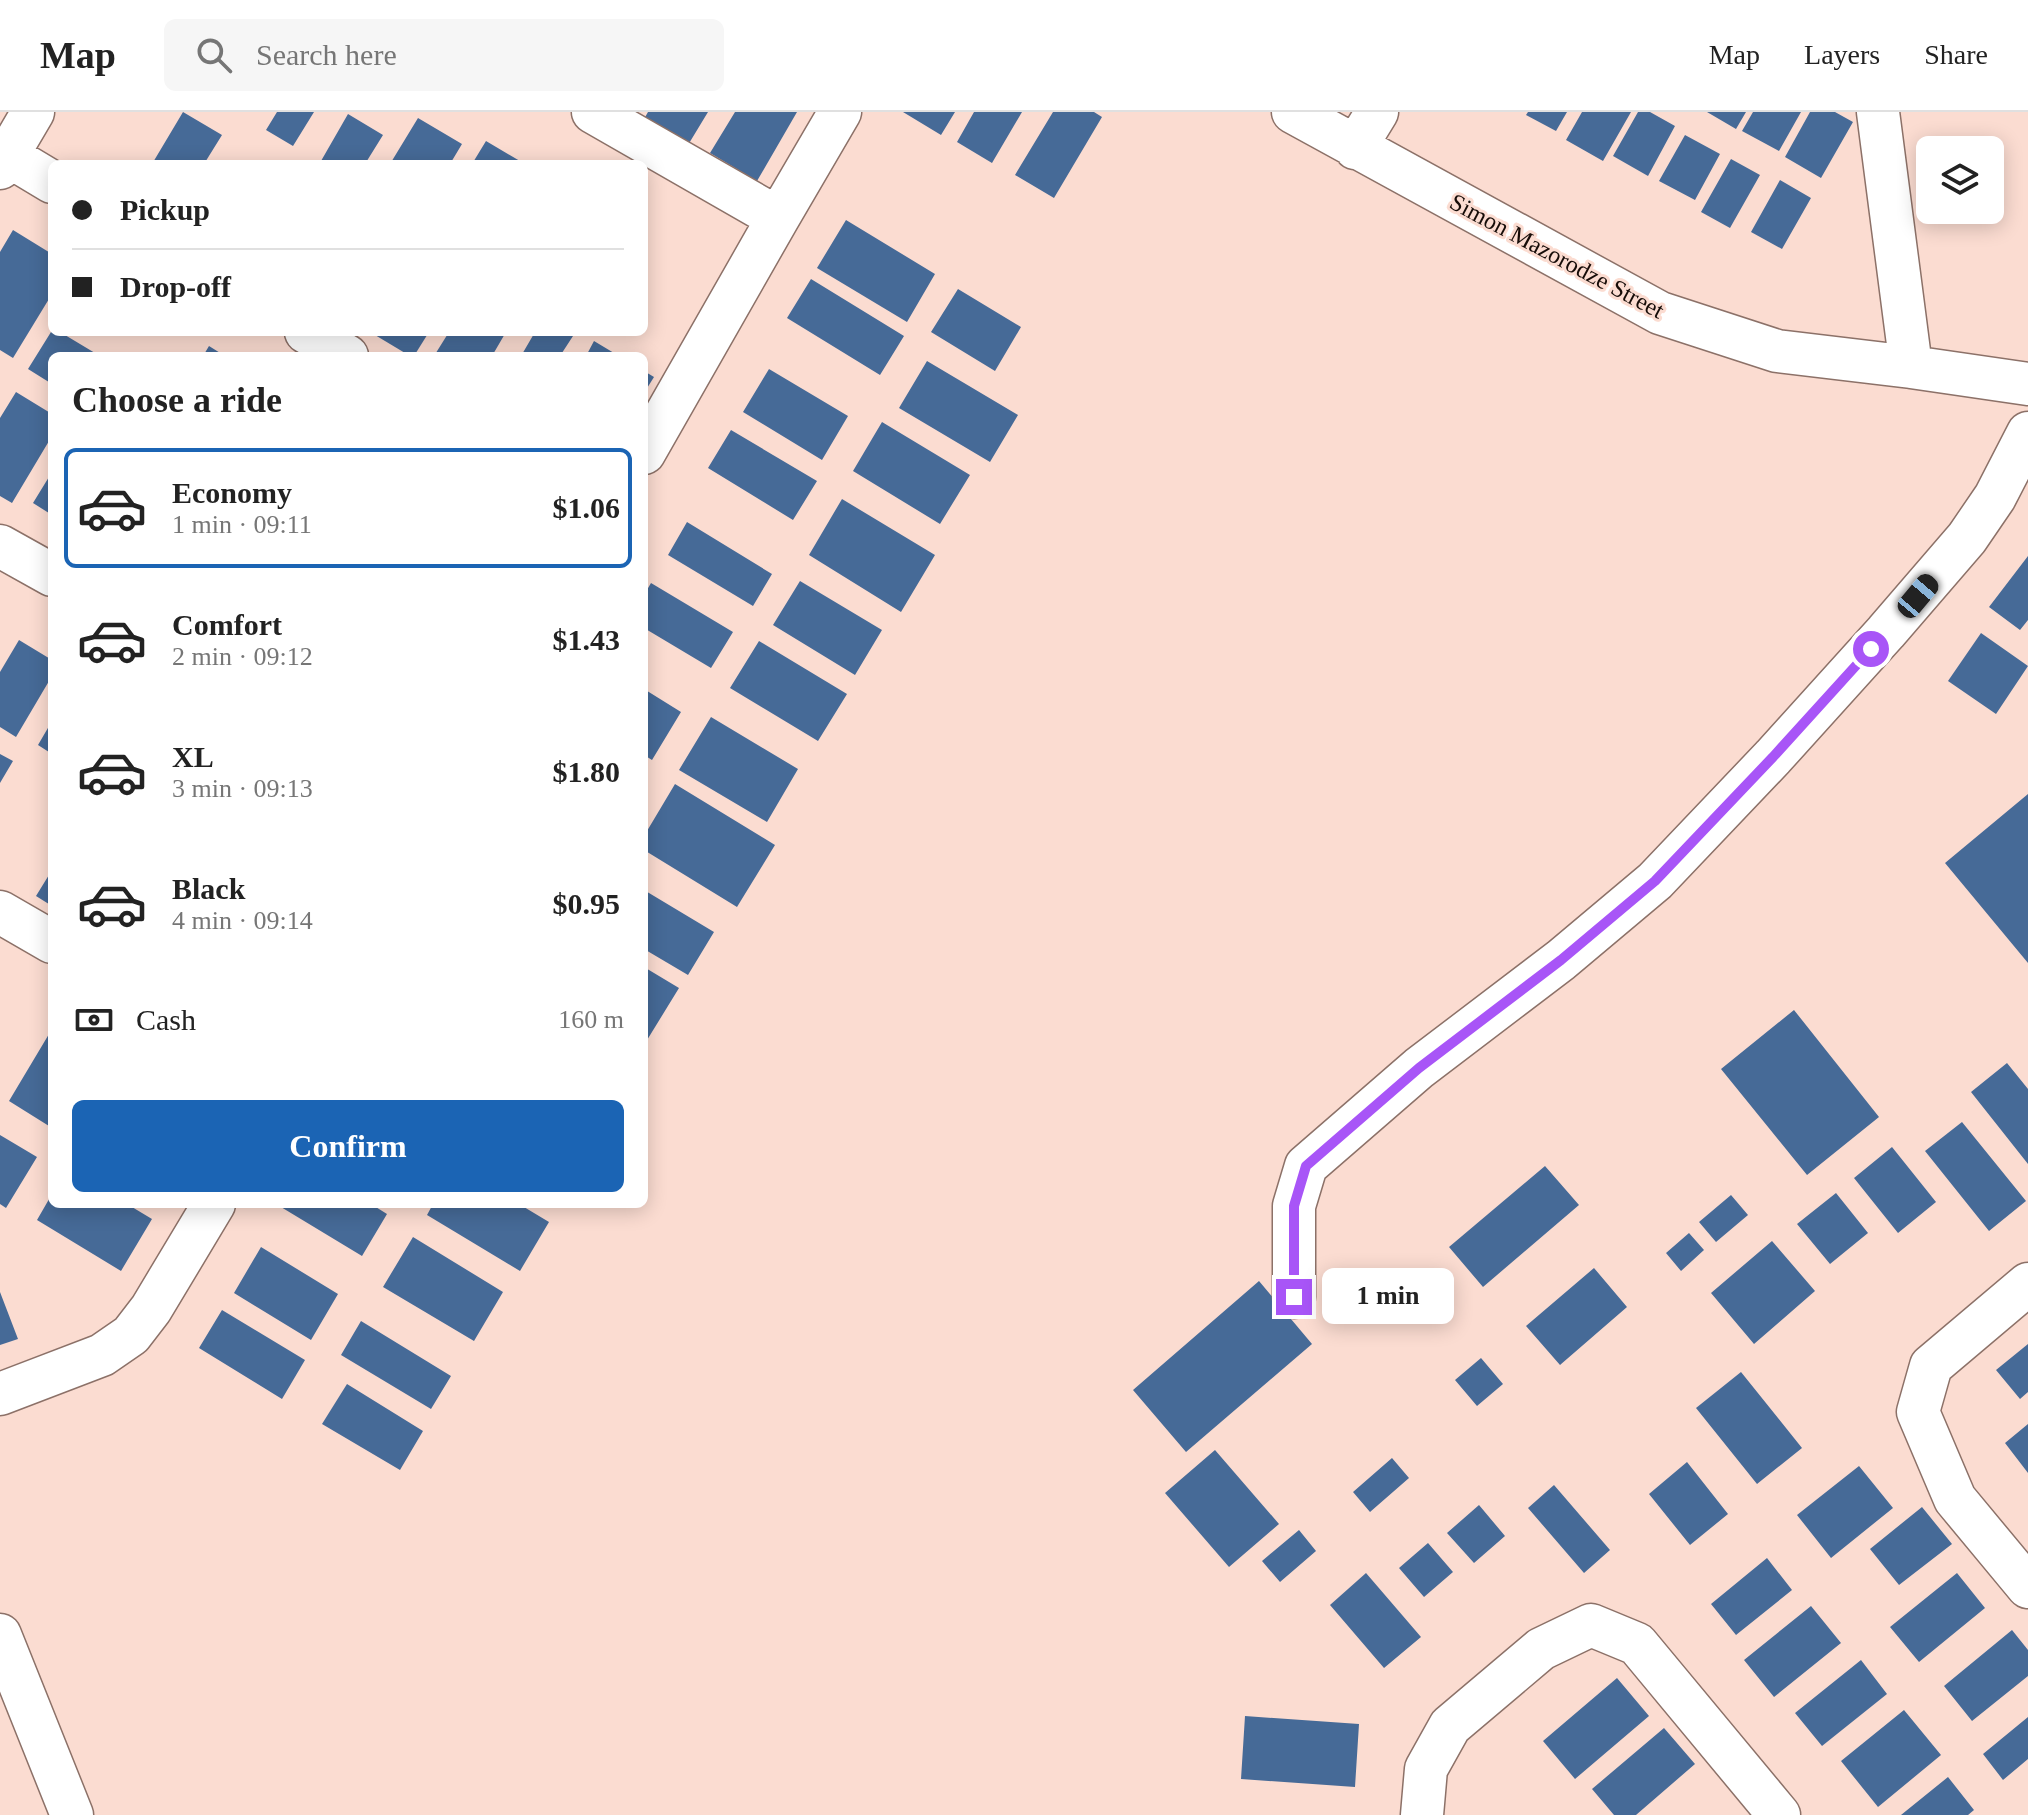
<!DOCTYPE html>
<html lang="en">
<head>
<meta charset="utf-8">
<style>
	:root { --surface:#fff; --page:#f6f6f6; --text:#222; --muted:#767676; --line:#e0e0e0; --accent:#1b64b4 }
	body { margin:0; font-family:"Times New Roman",serif; background:var(--page); color:var(--text); height:100vh; display:flex; flex-direction:column; font-size:30px; white-space:nowrap }
	* { box-sizing:border-box; margin:0 }
	p { font-size:26px; color:var(--muted) }
	.icon { flex:none; width:44px; height:44px; fill:none; stroke:currentColor; stroke-width:2; stroke-linecap:round; stroke-linejoin:round }
	.map { position:relative; flex:1; overflow:hidden }
	.side { position:absolute; left:48px; top:240px; width:600px; height:856px; display:flex; flex-direction:column; background:var(--surface); border-radius:12px; box-shadow:0 4px 20px #0003 }
	.side>* { flex:none }
	.banner { position:absolute; left:48px; top:48px; width:600px; height:176px; border-radius:12px; box-shadow:0 4px 20px #0003; display:grid; align-content:center; height:176px; padding:0 24px; background:var(--surface) }
	.fabs { position:absolute; left:1916px; top:24px; display:grid; gap:16px }
	.fabs a { display:grid; place-items:center; width:88px; height:88px; border-radius:12px; background:var(--surface); box-shadow:0 4px 20px #0003; font-size:40px }
	.end { position:absolute; width:36px; height:36px; margin:-18px; border:10px solid #a855f7; background:#fff; box-shadow:0 0 0 4px #fff }
	.from { border-radius:50% }
	.bubble { position:absolute; height:56px; border-radius:12px; background:var(--surface); box-shadow:0 4px 20px #0003; font-size:26px; font-weight:800; line-height:56px; text-align:center }
	.car { position:absolute; width:24px; height:48px; margin:-24px -12px; border-radius:10px; box-shadow:0 0 6px 2px #0007; background:linear-gradient(#222 24%,#8ab4d8 0 40%,#222 0 76%,#8ab4d8 0 86%,#222 0) }
	.banner b { display:flex; align-items:center; gap:28px; height:76px; font-size:30px }
	.banner b+b { border-top:2px solid var(--line) }
	.banner i { width:20px; height:20px; background:var(--text) }
	ul { padding:0; list-style:none }
	li { display:flex; align-items:center; gap:24px; height:120px; margin:0 16px 12px; padding:0 8px; border:4px solid transparent; border-radius:12px }
	li div { flex:1 }
	li b { display:block; font-size:30px }
	li em { font-style:normal; font-weight:800 }
	li.on { border-color:var(--accent) }
	li>.icon { width:72px; height:72px; stroke-width:1.5 }
	h2 { padding:0 24px; font-size:36px; line-height:96px }
	.pay { display:flex; align-items:center; gap:20px; height:88px; padding:0 24px; font-size:30px }
	.pay p { margin-inline-start:auto }
	.primary-button { display:flex; gap:16px; margin-top:auto; padding:16px 24px }
	.primary-button a { flex:1; height:92px; border-radius:12px; background:var(--accent); color:#fff; font-size:32px; font-weight:800; line-height:92px; text-align:center }
	header { display:flex; align-items:center; gap:48px; box-sizing:border-box; height:112px; padding:0 40px; background:var(--surface); border-bottom:2px solid var(--line) }
	header strong { font-size:38px }
	nav { display:flex; gap:44px; margin-inline-start:auto; font-size:28px }
	.search { width:560px; height:72px; background:var(--page); display:flex; align-items:center; gap:20px; box-sizing:border-box; padding:0 28px; border-radius:12px; color:var(--muted); font-size:30px }
	.map>svg:first-child { display:block }
</style>
</head>
<body>
<header>
<strong>Map</strong>
<div class="search"><svg class="icon" aria-label="search" viewBox="0 0 24 24"><circle cx="10" cy="10" r="6"/><path d="M15 15l6 6"/></svg>Search here</div>
<nav><a>Map</a><a>Layers</a><a>Share</a></nav>
</header>
<div class="map">
<svg width="2028" height="1703" viewBox="0 0 2028 1703">
	<rect width="100%" height="100%" fill="#fbdcd1"/>
	<!-- building -->
	<path fill="#466a97" d="M183 0 222 23 204 52H152Z
		M277 0H314L293 34 266 18Z
		M648 0H708L688 33 644 7Z
		M735 0H797L757 69 710 41Z
		M903 0H955L941 23Z
		M974 0H1022L992 51 957 30Z
		M1053 0H1094L1102 5 1054 86 1015 63Z
		M1528 0H1567L1556 19 1526 3Z
		M1582 0H1631L1603 49 1566 28Z
		M1638 0H1650L1675 14 1648 64 1613 44Z
		M1707 0H1746L1736 17Z
		M1753 0H1801L1779 39 1742 19Z
		M1810 0H1835L1853 10 1821 66 1785 45Z
		M348 2 383 23 365 52H326L321 49Z
		M418 6 462 32 450 52H390Z
		M1685 23 1720 42 1695 88 1659 69Z
		M486 29 525 52H472Z
		M1731 47 1760 63 1730 116 1701 100Z
		M1780 68 1811 86 1782 137 1751 120Z
		M846 108 935 162 907 210 817 156Z
		M13 118 52 142V182L13 246 0 238V140Z
		M811 167 904 224 880 263 787 206Z
		M958 177 1021 215 995 259 931 220Z
		M51 220H60L95 241 94 244H52V272L28 257Z
		M370 220H429L414 244H410Z
		M449 220H506L492 244H434Z
		M535 220H566L573 224 560 244H521Z
		M594 229 619 244H586Z
		M209 234 225 244H203Z
		M927 249 1018 303 990 350 899 296Z
		M769 257 848 304 822 348 743 300Z
		M644 259 654 265 644 281Z
		M16 280 52 302V324L12 391 0 384V306Z
		M882 310 970 363 940 412 853 359Z
		M731 318 817 369 793 408 708 356Z
		M52 360V403L33 391Z
		M842 387 935 443 901 500 809 443Z
		M687 410 772 462 753 494 668 443Z
		M2028 444V508L2020 518 1989 495Z
		M800 469 882 518 855 563 773 513Z
		M651 471 733 520 711 556 644 516V483Z
		M1981 521 2028 554 1996 602 1948 569Z
		M19 528 52 548V564L16 625 0 615V560Z
		M759 529 847 582 818 629 730 576Z
		M644 577 681 600 652 648 644 643Z
		M711 605 798 657 767 710 679 658Z
		M52 609V642L38 633Z
		M0 642 13 649 0 671Z
		M675 672 775 733 737 795 644 738V724Z
		M2028 682V851L1945 751Z
		M52 758V794L36 784Z
		M644 778 714 820 688 863 644 837Z
		M644 855 679 876 644 933Z
		M1794 898 1879 1005 1807 1063 1721 957Z
		M52 917V1009L49 1014 9 989Z
		M2007 951 2028 977V1052L1971 980Z
		M1962 1010 2026 1089 1989 1119 1925 1039Z
		M0 1023 37 1045 6 1096 0 1092Z
		M1892 1035 1936 1090 1898 1121 1854 1066Z
		M1545 1054 1579 1093 1483 1175 1449 1135Z
		M1836 1081 1868 1121 1830 1152 1797 1112Z
		M52 1082V1092H127L152 1107 121 1159 37 1108Z
		M1731 1083 1748 1103 1716 1130 1699 1110Z
		M276 1092H371L387 1102 362 1144Z
		M433 1092H519L549 1110 520 1159 427 1103Z
		M1689 1121 1704 1138 1681 1159 1666 1141Z
		M413 1125 503 1180 474 1229 383 1175Z
		M1772 1129 1815 1179 1754 1232 1711 1181Z
		M261 1135 338 1182 311 1228 234 1181Z
		M1594 1156 1627 1195 1560 1253 1526 1214Z
		M1259 1169 1312 1232 1186 1340 1133 1278Z
		M0 1180 18 1227 0 1233Z
		M222 1198 305 1248 282 1287 199 1236Z
		M361 1209 451 1264 431 1297 341 1243Z
		M2028 1232V1280L2020 1287 1996 1258Z
		M1481 1246 1503 1272 1477 1294 1455 1268Z
		M1741 1260 1802 1336 1757 1372 1696 1296Z
		M347 1272 423 1319 400 1358 322 1312Z
		M2028 1312V1361L2005 1331Z
		M1215 1338 1279 1412 1229 1455 1165 1381Z
		M1392 1346 1409 1366 1370 1400 1353 1380Z
		M1687 1350 1728 1402 1690 1433 1649 1382Z
		M1859 1354 1893 1396 1831 1446 1797 1403Z
		M1554 1373 1610 1438 1584 1461 1528 1396Z
		M1479 1393 1505 1424 1474 1451 1447 1421Z
		M1922 1395 1952 1432 1899 1473 1870 1437Z
		M1299 1418 1316 1439 1280 1470 1262 1449Z
		M1428 1431 1453 1460 1424 1485 1399 1456Z
		M1767 1446 1792 1478 1736 1523 1711 1492Z
		M1366 1461 1421 1525 1384 1556 1330 1493Z
		M1957 1461 1985 1496 1919 1550 1890 1515Z
		M1811 1494 1841 1531 1774 1585 1744 1548Z
		M2012 1518 2028 1538V1564L1972 1609 1944 1574Z
		M1861 1548 1887 1582 1822 1634 1795 1601Z
		M1617 1566 1649 1604 1575 1667 1543 1629Z
		M1904 1598 1941 1643 1878 1695 1841 1649Z
		M1245 1604 1359 1612 1355 1675 1241 1667Z
		M2028 1605V1647L2003 1668 1983 1642Z
		M1664 1616 1695 1652 1636 1703H1614L1592 1677Z
		M1948 1665 1974 1698 1968 1703H1901Z"/>
	<g fill="none" stroke-linecap="round" stroke-linejoin="round">
		<defs>
			<path id="minor" d="M593 0 778 106
				M1293 0 1660 201 1777 239 1911 255 2028 272
				M1878 0 1911 255
				M1355 36 1377 0
				M7 43 52 70
				M0 56 33 0
				M306 220 347 244
				M644 341 778 106 840 0
				M0 434 52 463
				M0 800 52 830
				M2028 1172 1931 1254 1918 1300 1955 1387 2028 1475
				M1294 1185V1094L1306 1054 1419 956 1561 848 1655 769 1773 645 1886 520 1967 426 1995 385 2028 321
				M0 1282 102 1243 131 1223 151 1197 214 1092
				M0 1523 72 1703
				M1422 1703 1426 1657 1450 1614 1541 1537 1591 1513 1637 1532 1779 1703"/>
		</defs>
		<!-- minor casing -->
		<use href="#minor" stroke="#8c7168" stroke-width="45"/>
		<!-- minor -->
		<use href="#minor" stroke="#fff" stroke-width="42"/>
	</g>
	<g fill="none" stroke-linecap="round" stroke-linejoin="round">
		<!-- route -->
		<path stroke="#a855f7" stroke-width="10" d="M1294 1185V1094L1306 1054 1419 956 1561 848 1655 769 1773 645 1871 537"/>
	</g>
	<g text-anchor="middle" dominant-baseline="central" stroke-width="6" stroke-linejoin="round" paint-order="stroke">
		<!-- street labels -->
		<g font-size="24" fill="#160c08" stroke="#fbdcd1">
			<text transform="translate(1557 144) rotate(28)">Simon Mazorodze Street</text>
		</g>
	</g>
</svg>
<div class="fabs">
<a><svg class="icon" aria-label="layers" viewBox="0 0 24 24"><path d="M12 4l9 5-9 5-9-5zM3 14l9 5 9-5"/></svg></a>
</div>
<i class="end from" style="left:1871px;top:537px"></i>
<i class="end" style="left:1294px;top:1185px"></i>
<div class="bubble" style="left:1322px;top:1156px;width:132px">1 min</div>
<i class="car" style="left:1918px;top:484px;rotate:40deg"></i>
<div class="banner">
<b><i class="from"></i>Pickup</b>
<b><i></i>Drop-off</b>
</div>
<section class="side">
<h2>Choose a ride</h2>
<ul>
<li class="on"><svg class="icon" aria-label="car" viewBox="0 0 24 24"><path d="M5 17H2v-5l4-1 3-4h7l3 4 3 1v5h-3M9 17h6M6 11h13"/><circle cx="7" cy="17" r="2"/><circle cx="17" cy="17" r="2"/></svg><div><b>Economy</b><p>1 min · 09:11</p></div><em>$1.06</em></li>
<li><svg class="icon" aria-label="car" viewBox="0 0 24 24"><path d="M5 17H2v-5l4-1 3-4h7l3 4 3 1v5h-3M9 17h6M6 11h13"/><circle cx="7" cy="17" r="2"/><circle cx="17" cy="17" r="2"/></svg><div><b>Comfort</b><p>2 min · 09:12</p></div><em>$1.43</em></li>
<li><svg class="icon" aria-label="car" viewBox="0 0 24 24"><path d="M5 17H2v-5l4-1 3-4h7l3 4 3 1v5h-3M9 17h6M6 11h13"/><circle cx="7" cy="17" r="2"/><circle cx="17" cy="17" r="2"/></svg><div><b>XL</b><p>3 min · 09:13</p></div><em>$1.80</em></li>
<li><svg class="icon" aria-label="car" viewBox="0 0 24 24"><path d="M5 17H2v-5l4-1 3-4h7l3 4 3 1v5h-3M9 17h6M6 11h13"/><circle cx="7" cy="17" r="2"/><circle cx="17" cy="17" r="2"/></svg><div><b>Black</b><p>4 min · 09:14</p></div><em>$0.95</em></li>
</ul>
<div class="pay"><svg class="icon" aria-label="cash" viewBox="0 0 24 24"><path d="M3 7h18v10H3z"/><circle cx="12" cy="12" r="2"/></svg>Cash<p>160 m</p></div>
<div class="primary-button"><a>Confirm</a></div>
</section>
</div>
</body>
</html>
